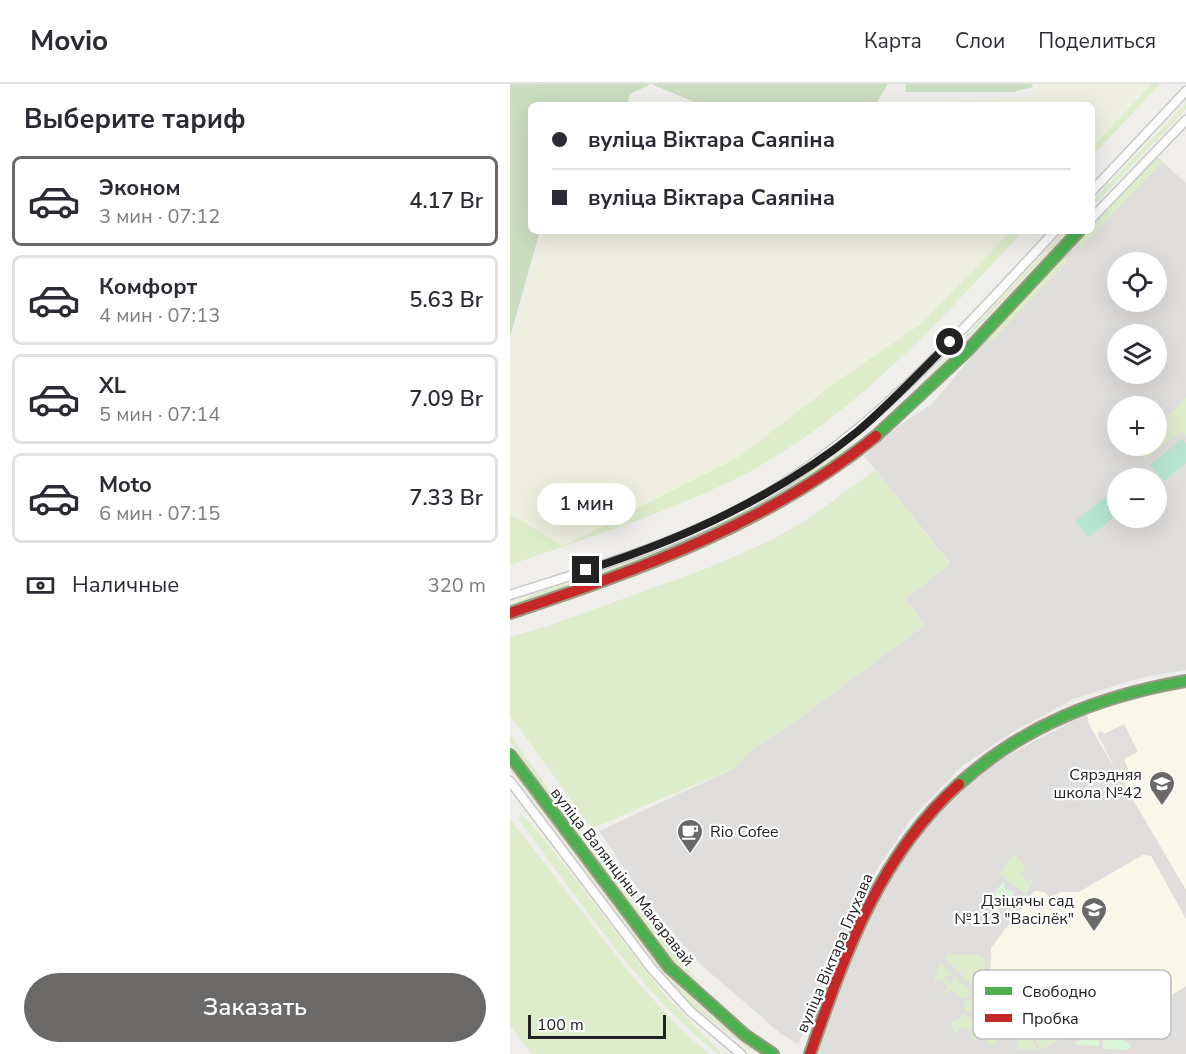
<!DOCTYPE html>
<html lang="ru">
<head>
<meta charset="utf-8">
<style>
	:root { --surface:#fff; --page:#f7f7f7; --text:#2b2b33; --muted:#7c7c81; --line:#e1e1e2; --accent:#6a6968 }
	body { margin:0; font-family:"Nunito Sans",sans-serif; background:var(--page); color:var(--text); height:100vh; display:flex; flex-direction:column; font-size:22px; white-space:nowrap }
	* { box-sizing:border-box; margin:0 }
	p { font-size:20px; color:var(--muted) }
	.icon { flex:none; width:33px; height:33px; fill:none; stroke:currentColor; stroke-width:2; stroke-linecap:round; stroke-linejoin:round }
	.map { position:relative; flex:1; overflow:hidden }
	.side { display:flex; flex-direction:column; background:var(--surface); width:510px }
	.side>* { flex:none }
	.guide { position:absolute; left:18px; top:18px; width:567px; height:132px; border-radius:9px; box-shadow:0 6px 24px #0002; display:grid; align-content:center; height:132px; padding:0 24px; background:var(--surface) }
	.tools { position:absolute; left:597px; top:168px; display:grid; gap:12px }
	.tools a { display:grid; place-items:center; width:60px; height:60px; border-radius:50%; background:var(--surface); box-shadow:0 6px 24px #0002; font-size:30px }
	.scale { position:absolute; left:18px; bottom:15px; width:138px; box-sizing:border-box; padding-left:6px; border:3px solid #222; border-top:0; font-size:16px; line-height:21px; white-space:nowrap; color:#222; -webkit-text-stroke:4px #fff; paint-order:stroke }
	.end { position:absolute; width:27px; height:27px; margin:-14px; border:8px solid #222; background:#fff; box-shadow:0 0 0 3px #fff }
	.from { border-radius:50% }
	.bubble { position:absolute; height:42px; border-radius:21px; background:var(--surface); box-shadow:0 6px 24px #0002; font-size:20px; font-weight:600; line-height:42px; text-align:center }
	.guide b { display:flex; align-items:center; gap:21px; height:57px; font-size:22px }
	.guide b+b { border-top:2px solid var(--line) }
	.guide i { width:15px; height:15px; background:var(--text) }
	ul { padding:0; list-style:none }
	li { display:flex; align-items:center; gap:18px; height:90px; margin:0 12px 9px; padding:0 12px; border:3px solid var(--line); border-radius:9px }
	li div { flex:1 }
	li b { display:block; font-size:22px }
	li em { font-style:normal; font-weight:600 }
	li.active { border-color:var(--accent) }
	li>.icon { width:54px; height:54px; stroke-width:1.5 }
	h2 { padding:0 24px; font-size:27px; line-height:72px }
	.pay { display:flex; align-items:center; gap:15px; height:66px; padding:0 24px; font-size:22px }
	.pay p { margin-inline-start:auto }
	.cta { display:flex; gap:12px; margin-top:auto; padding:12px 24px }
	.cta a { flex:1; height:69px; border-radius:36px; background:var(--accent); color:#fff; font-size:24px; font-weight:600; line-height:69px; text-align:center }
	header { display:flex; align-items:center; gap:36px; box-sizing:border-box; height:84px; padding:0 30px; background:var(--surface); border-bottom:2px solid var(--line) }
	header strong { font-size:28px }
	nav { display:flex; gap:33px; margin-inline-start:auto; font-size:21px }
	main { display:flex; flex:1; min-height:0 }
	.map>svg:first-child { display:block }
</style>
</head>
<body>
<header>
<strong>Movio</strong>
<nav><a>Карта</a><a>Слои</a><a>Поделиться</a></nav>
</header>
<main>
<section class="side">
<h2>Выберите тариф</h2>
<ul>
<li class="active"><svg class="icon" aria-label="car" viewBox="0 0 24 24"><path d="M5 17H2v-5l4-1 3-4h7l3 4 3 1v5h-3M9 17h6M6 11h13"/><circle cx="7" cy="17" r="2"/><circle cx="17" cy="17" r="2"/></svg><div><b>Эконом</b><p>3 мин · 07:12</p></div><em>4.17 Br</em></li>
<li><svg class="icon" aria-label="car" viewBox="0 0 24 24"><path d="M5 17H2v-5l4-1 3-4h7l3 4 3 1v5h-3M9 17h6M6 11h13"/><circle cx="7" cy="17" r="2"/><circle cx="17" cy="17" r="2"/></svg><div><b>Комфорт</b><p>4 мин · 07:13</p></div><em>5.63 Br</em></li>
<li><svg class="icon" aria-label="car" viewBox="0 0 24 24"><path d="M5 17H2v-5l4-1 3-4h7l3 4 3 1v5h-3M9 17h6M6 11h13"/><circle cx="7" cy="17" r="2"/><circle cx="17" cy="17" r="2"/></svg><div><b>XL</b><p>5 мин · 07:14</p></div><em>7.09 Br</em></li>
<li><svg class="icon" aria-label="car" viewBox="0 0 24 24"><path d="M5 17H2v-5l4-1 3-4h7l3 4 3 1v5h-3M9 17h6M6 11h13"/><circle cx="7" cy="17" r="2"/><circle cx="17" cy="17" r="2"/></svg><div><b>Moto</b><p>6 мин · 07:15</p></div><em>7.33 Br</em></li>
</ul>
<div class="pay"><svg class="icon" aria-label="cash" viewBox="0 0 24 24"><path d="M3 7h18v10H3z"/><circle cx="12" cy="12" r="2"/></svg>Наличные<p>320 m</p></div>
<div class="cta"><a>Заказать</a></div>
</section>
<div class="map">
<svg width="676" height="970" viewBox="0 0 676 970">
	<rect width="100%" height="100%" fill="#f0eeeb"/>
	<!-- residential -->
	<path fill="#dfdedc" fill-rule="evenodd" d="M646 72 676 99V586L629 594 564 615 499 650 451 683 401 735 354 805 288 960 271 950 188 878 134 813 89 747 225 684 241 666 287 636 415 541 395 515 440 479 354 372 390 341 422 320 479 252 575 147H582V140ZM608 178H646V218H608ZM608 250H646V290H608ZM608 322H646V362H608ZM608 394H646V434H608Z
		M577 629 579 640 676 806V835L641 772 633 771 569 808H550L488 925 553 941H614L676 902V970H307V965L356 839 383 786 429 728 475 684Z"/>
	<!-- education -->
	<path fill="#f8f7e8" d="M676 605V806L579 640 577 629 656 607Z
		M633 771 641 772 676 835V902L614 941H553L488 925 484 921 480 916 481 864 524 807 535 808 540 814 550 808H569Z"/>
	<!-- farmland -->
	<path fill="#efefdf" d="M527 0H642L582 63V21H388L400 17 522 15Z
		M33 147H501L411 240 329 296 227 374 53 462 0 430V269Z"/>
	<!-- grass -->
	<path fill="#ddeccb" d="M642 0H650L582 72V63Z
		M676 20V25L582 123V117Z
		M645 75 653 78 570 164 567 158 576 147H582V141Z
		M501 147H513C431 236 342 334 233 391 158 429 79 453 0 481V430L53 462 227 374 329 296 411 240Z
		M554 147H559L387 328V325Z
		M553 174 557 177 478 261 479 254Z
		M676 313V352L672 347 635 375 627 363 646 362 647 343Z
		M342 360 344 363C309 385 276 411 239 430 164 469 80 497 0 524V521L31 507 109 482 239 427Z
		M365 386 440 480 395 515 415 541 287 636 241 666 225 684 82 744 0 632V553L35 543 198 484 262 456 301 433Z
		M0 651C62 736 121 824 192 901L162 876 56 738 0 657Z
		M0 680 68 774 153 885 192 924 251 970 238 964 185 924 170 909 139 873 0 686Z
		M10 729 31 751 152 908 212 970H208C128 907 70 816 9 736Z
		M0 735 122 892 168 943 199 970H22L0 941Z
		M502 771 506 772 516 784 510 789 518 798 523 794 524 795 516 810 489 790Z
		M437 871H470L475 875 474 900 466 905 435 875Z
		M430 879 442 890 434 894 441 900 444 892 461 908V910L453 915 443 907 431 910 438 903 431 895 423 899Z
		M466 912 472 920 470 950 465 956 461 953 462 947 450 943 447 950 444 949 441 938 449 935 454 930 463 936 467 934 468 930 466 927H455L454 919Z
		M480 929 513 937 527 966 507 965 508 943 489 940 486 961H479C473 954 474 936 480 929Z
		M518 938 550 946 551 955 530 966Z"/>
	<!-- forest -->
	<path fill="#cbdec1" d="M0 0H378L365 21H192L141 0 120 10 117 21H21V147H30L0 253Z
		M396 0H522L523 3 503 8H395Z"/>
	<!-- park -->
	<path fill="#daf5da" d="M492 799H495L494 804 505 808 485 830 475 821Z
		M567 946H587L589 948V962L566 961 564 958 570 957V953L565 951Z
		M593 946 617 947 620 954H615L614 958 620 959V964L618 966 593 965Z"/>
	<!-- pitch -->
	<path fill="#b7e6d2" d="M672 355 676 360V379L654 397 640 381Z
		M596 413 607 431 578 454 565 437Z"/>
	<!-- parking -->
	<path fill="#e0dfde" d="M614 640 628 668 614 675 618 685 608 690 587 649 592 647 594 650Z"/>
	<g fill="none" stroke-linecap="round" stroke-linejoin="round">
		<defs>
			<path id="street" d="M582 107 676 7
				M582 134 676 36
				M0 511C90 482 184 455 265 405 374 337 458 240 545 147
				M0 697 142 885 180 927 231 970"/>
			<path id="fast" d="M366 352 456 268 569 147
				M0 671 159 883 235 951 263 970
				M449 700C514 641 591 612 676 597"/>
			<path id="jam" d="M0 529C131 485 258 440 366 352
				M300 970C335 870 368 773 449 700"/>
		</defs>
		<!-- street casing -->
		<use href="#street" stroke="#c9c8c7" stroke-width="11"/>
		<!-- fast casing -->
		<use href="#fast" stroke="#999a82" stroke-width="14"/>
		<!-- jam casing -->
		<use href="#jam" stroke="#999a82" stroke-width="14"/>
		<!-- street -->
		<use href="#street" stroke="#fdfcfc" stroke-width="8"/>
		<!-- fast -->
		<use href="#fast" stroke="#4caf50" stroke-width="10"/>
		<!-- jam -->
		<use href="#jam" stroke="#c62828" stroke-width="10"/>
	</g>
	<g fill="none" stroke-linecap="round" stroke-linejoin="round">
		<!-- route -->
		<path stroke="#222" stroke-width="8" d="M76 486C174 455 268 412 348 347 380 320 410 288 440 258"/>
	</g>
	<!-- icons -->
	<defs>
		<symbol id="school-pin" viewBox="-11 -11 22 30"><path d="M0 17L-7.5 6A9.5 9.5 0 1 1 7.5 6Z" fill="#6a6968" stroke="#fff"/><path d="M0-5L7-2L0 1L-7-2ZM-4 1L0 2.5L4 1V4Q0 6-4 4Z" fill="#fff"/></symbol>
		<symbol id="cafe-pin" viewBox="-11 -11 22 30"><path d="M0 17L-7.5 6A9.5 9.5 0 1 1 7.5 6Z" fill="#6a6968" stroke="#fff"/><path d="M-5.5-4.5H6V0H3Q3 3.5 0 3.5H-2.5Q-5.5 3.5-5.5 0ZM3-3.2v2h1.7v-2ZM-6 4.5H4V6H-6Z" fill="#fff"/></symbol>
	</defs>
	<g fill-rule="evenodd">
		<use href="#school-pin" x="637" y="685" width="30" height="40"/>
		<use href="#cafe-pin" x="165" y="733" width="30" height="40"/>
		<use href="#school-pin" x="569" y="811" width="30" height="40"/>
	</g>
	<g text-anchor="middle" dominant-baseline="central" stroke-width="4.5" stroke-linejoin="round" paint-order="stroke">
		<!-- poi labels -->
		<g font-size="16" fill="#222" stroke="#fff" text-anchor="end">
			<text x="632" y="691">Сярэдняя<tspan x="632" dy="18">школа №42</tspan></text>
			<text x="200" y="748" text-anchor="start">Rio Cofee</text>
			<text x="564" y="817">Дзіцячы сад<tspan x="564" dy="18">№113 "Васілёк"</tspan></text>
		</g>
		<!-- street labels -->
		<g font-size="16" fill="#222" stroke="#fff">
			<text transform="translate(112 793) rotate(52)">вуліца Валянціны Макаравай</text>
			<text transform="translate(325 869) rotate(-67)">вуліца Віктара Глухава</text>
		</g>
	</g>
	<!-- legend -->
	<rect x="463" y="886" width="198" height="69" rx="9" fill="#fff" stroke="#bdbdbd" stroke-width="1.5"/>
	<rect x="475" y="903" width="27" height="8" fill="#4caf50"/>
	<rect x="475" y="930" width="27" height="8" fill="#c62828"/>
	<g font-size="16" fill="#222">
		<text x="512" y="913">Свободно</text>
		<text x="512" y="940">Пробка</text>
	</g>
</svg>
<div class="tools">
<a><svg class="icon" aria-label="locate" viewBox="0 0 24 24"><circle cx="12" cy="12" r="6"/><path d="M12 2v4M12 18v4M2 12h4M18 12h4"/></svg></a>
<a><svg class="icon" aria-label="layers" viewBox="0 0 24 24"><path d="M12 4l9 5-9 5-9-5zM3 14l9 5 9-5"/></svg></a>
<a>+</a>
<a>−</a>
</div>
<div class="scale">100 m</div>
<i class="end from" style="left:440px;top:258px"></i>
<i class="end" style="left:76px;top:486px"></i>
<div class="bubble" style="left:27px;top:399px;width:99px">1 мин</div>
<div class="guide">
<b><i class="from"></i>вуліца Віктара Саяпіна</b>
<b><i></i>вуліца Віктара Саяпіна</b>
</div>
</div>
</main>
</body>
</html>
